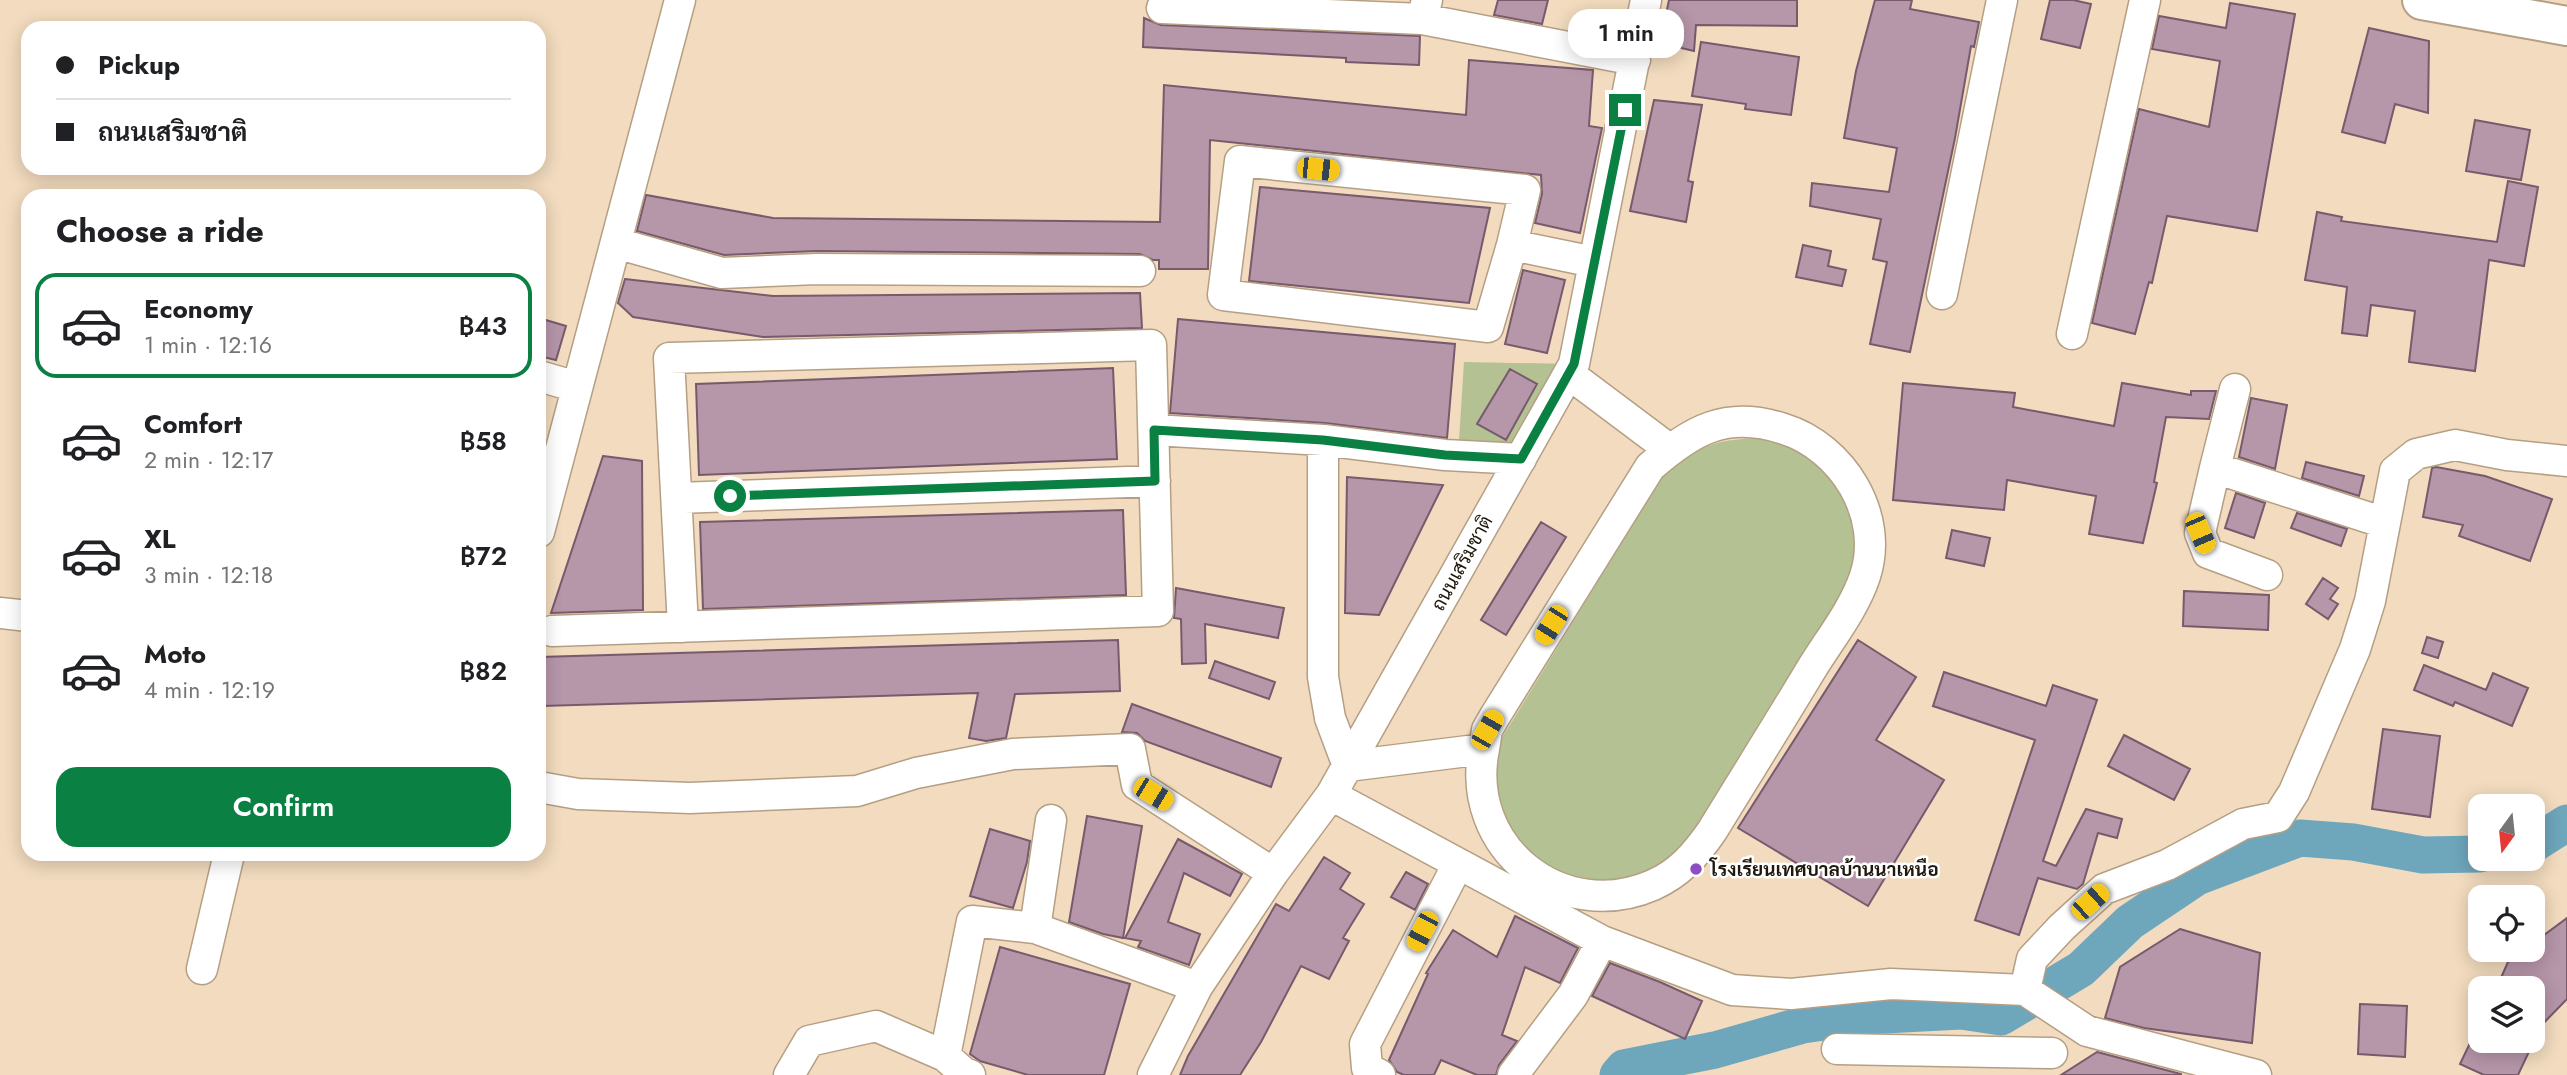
<!DOCTYPE html>
<html lang="en">
<head>
<meta charset="utf-8">
<style>
	:root { --surface:#fff; --page:#f6f6f6; --text:#202124; --muted:#757577; --line:#e0e0e0; --accent:#0b8043 }
	body { margin:0; font-family:Jost,Sarabun,sans-serif; background:var(--page); color:var(--text); height:100vh; display:flex; flex-direction:column; font-size:26px; white-space:nowrap }
	* { box-sizing:border-box; margin:0 }
	p { font-size:23px; color:var(--muted) }
	.icon { flex:none; width:38px; height:38px; fill:none; stroke:currentColor; stroke-width:2; stroke-linecap:round; stroke-linejoin:round }
	.map { position:relative; flex:1; overflow:hidden }
	.details { position:absolute; left:21px; top:189px; width:525px; height:672px; display:flex; flex-direction:column; background:var(--surface); border-radius:21px; box-shadow:0 4px 18px #0003 }
	.details>* { flex:none }
	.top-card { position:absolute; left:21px; top:21px; width:525px; height:154px; border-radius:21px; box-shadow:0 4px 18px #0003; display:grid; align-content:center; height:154px; padding:0 35px; background:var(--surface) }
	.needle { width:46px; rotate:195deg }
	.fabs { position:absolute; left:2468px; top:794px; display:grid; gap:14px }
	.fabs a { display:grid; place-items:center; width:77px; height:77px; border-radius:14px; background:var(--surface); box-shadow:0 4px 18px #0003; font-size:35px }
	.end { position:absolute; width:32px; height:32px; margin:-16px; border:9px solid #0b8043; background:#fff; box-shadow:0 0 0 4px #fff }
	.from { border-radius:50% }
	.bubble { position:absolute; height:49px; border-radius:21px; background:var(--surface); box-shadow:0 4px 18px #0003; font-size:23px; font-weight:600; line-height:49px; text-align:center }
	.car { position:absolute; width:21px; height:42px; margin:-21px -10px; border-radius:9px; box-shadow:0 0 5px 2px #0007; background:linear-gradient(#f5c518 24%,#345 0 40%,#f5c518 0 76%,#345 0 86%,#f5c518 0) }
	.top-card b { display:flex; align-items:center; gap:24px; height:66px; font-size:26px }
	.top-card b+b { border-top:2px solid var(--line) }
	.top-card i { width:18px; height:18px; background:var(--text) }
	ul { padding:0; list-style:none }
	li { display:flex; align-items:center; gap:21px; height:105px; margin:0 14px 10px; padding:0 21px; border:4px solid transparent; border-radius:21px }
	li div { flex:1 }
	li b { display:block; font-size:26px }
	li em { font-style:normal; font-weight:600 }
	li.active { border-color:var(--accent) }
	li>.icon { width:63px; height:63px; stroke-width:1.5 }
	h2 { padding:0 35px; font-size:32px; line-height:84px }
	.primary-button { display:flex; gap:14px; margin-top:auto; padding:14px 35px }
	.primary-button a { flex:1; height:80px; border-radius:21px; background:var(--accent); color:#fff; font-size:28px; font-weight:600; line-height:80px; text-align:center }
	.map>svg:first-child { display:block }
</style>
</head>
<body>
<div class="map">
<svg width="2567" height="1075" viewBox="0 0 2567 1075">
	<rect width="100%" height="100%" fill="#f2dbbe"/>
	<!-- green -->
	<path fill="#b3c193" d="M1464 362 1574 364 1521 459 1458 456Z
		M1759 438C1769 441 1780 443 1790 447 1832 464 1862 517 1853 562 1851 572 1847 583 1844 593L1680 852C1662 866 1642 881 1618 883 1556 890 1496 843 1494 778 1494 766 1498 753 1500 741L1662 477C1698 446 1711 440 1759 438Z"/>
	<g fill="none" stroke-linecap="round" stroke-linejoin="round">
		<!-- river -->
		<path stroke="#6ea6bc" stroke-width="37" d="M2532 845 2567 823
			M1618 1075 1624 1068 1715 1050 1803 1025 1865 1016 1961 1011 2001 1017 2081 969 2130 922 2197 877 2300 838 2353 842 2423 855 2480 854"/>
	</g>
	<!-- building -->
	<path fill="#b696a9" stroke="#775a6c" stroke-width="2" d="M1498 0H1548L1542 24 1494 15Z
		M1669 0H1797V26L1696 25 1694 51 1660 43Z
		M1875 0H1912L1910 9 1979 22 1974 47 1971 46 1955 138 1910 352 1870 344 1887 262 1873 259 1881 219 1810 206 1812 183 1889 192 1897 148 1844 138 1856 71Z
		M2050 0H2073L2091 4 2080 48 2041 39Z
		M2230 3 2295 14 2257 231 2167 216 2152 283 2149 282 2135 334 2092 323 2139 109 2209 127 2220 61 2152 49 2159 16 2226 28Z
		M1144 18 1161 25 1420 36 1419 65 1346 62V58L1143 47Z
		M2369 28 2429 41 2428 113 2395 104 2385 143 2342 132Z
		M1701 42 1799 57 1791 115 1745 109 1746 104 1692 96Z
		M1469 60 1593 70 1589 126 1602 128 1580 233 1535 223 1542 194 1541 175 1210 140 1208 269H1159V260H1153L1140 254 817 251 724 255 637 231 646 195 773 218 1160 222 1164 85 1466 115Z
		M1654 100 1702 105 1688 181 1693 182 1686 222 1630 211Z
		M2475 120 2530 130 2521 180 2466 171Z
		M2508 181 2538 187 2524 266 2489 260 2475 371 2409 362 2415 311 2371 305 2367 336 2342 333 2347 287 2305 280 2317 212 2342 217 2341 221 2497 242Z
		M1260 187 1490 208 1469 303 1249 281Z
		M1803 245 1831 251 1828 266 1846 270 1842 286 1796 277Z
		M1523 270 1565 280 1547 353 1505 344Z
		M625 279 773 296 1140 293 1142 328 763 337 633 317 618 303Z
		M539 318 566 326 556 360 539 356Z
		M1178 319 1455 344 1447 438 1325 423 1170 413Z
		M1113 368 1117 459 699 475 696 384Z
		M1510 369 1537 384 1506 440 1477 424Z
		M1903 383 2015 393 2013 407 2114 426 2122 383 2191 395V391H2216L2209 419 2166 417 2154 482 2157 483 2143 543 2089 534 2096 496 2007 480 2004 510 1893 500Z
		M2251 398 2287 405 2275 469 2239 457Z
		M603 456 642 461 643 610 551 613Z
		M2306 462 2364 476 2359 496 2302 478Z
		M2436 467 2485 476 2552 499 2530 561 2459 536 2463 525 2423 517 2432 468Z
		M1347 477 1443 485 1379 615 1345 613Z
		M2236 493 2265 503 2254 538 2225 528Z
		M1123 510 1126 595 703 609 700 522Z
		M2297 513 2347 529 2341 546 2291 528Z
		M1541 522 1566 537 1506 635 1481 620Z
		M1952 530 1990 538 1984 566 1946 558Z
		M2323 578 2338 588 2330 599 2338 604 2328 619 2306 604Z
		M1176 588 1284 608 1278 638 1205 624 1206 663 1182 664 1181 619 1174 618Z
		M2184 591 2269 595 2268 630 2183 626Z
		M2427 637 2443 642 2438 658 2422 653Z
		M1118 640 1120 691 1015 694 1006 738 986 741 969 738 978 693 542 706 540 657Z
		M1858 640 1916 677 1876 740 1944 780 1868 906 1738 828Z
		M1215 661 1275 682 1269 699 1209 678Z
		M2424 665 2486 690 2493 673 2528 688 2512 726 2455 702 2453 706 2414 690Z
		M1944 672 2046 706 2053 685 2097 700 2043 861 2056 866 2086 809 2122 819 2117 838 2098 833 2083 884 2077 889 2038 878 2019 935 1975 920 2035 740 1933 706Z
		M1132 704 1281 758 1271 787 1145 741 1137 733 1122 732Z
		M2383 729 2440 736 2430 817 2372 809Z
		M2124 735 2190 769 2174 800 2108 766Z
		M1087 816 1142 826 1123 938 1103 934 1069 922Z
		M990 829 1030 841 1027 862 1013 908 970 896Z
		M1178 839 1242 874 1230 896 1184 873 1168 922 1200 934 1189 965 1138 947 1141 941 1125 938Z
		M1324 857 1350 873 1340 889 1364 904 1343 938 1349 941 1329 979 1301 966 1261 1042 1240 1075H1180L1188 1056 1276 904 1289 911Z
		M1406 872 1428 884 1415 910 1391 897Z
		M1515 916 1578 948 1560 983 1525 967 1502 1035 1517 1041 1499 1065 1496 1075H1477L1441 1060 1434 1075H1404L1397 1072 1389 1060 1428 974 1426 973 1453 930 1497 957Z
		M2567 918V999L2532 1035V989H2496L2508 962 2524 950H2532V944Z
		M2180 929 2260 953 2252 1043 2144 1028 2105 1018 2120 967Z
		M1000 947 1130 984 1104 1075H1028L980 1061 970 1054Z
		M1610 963 1660 982 1702 1001 1685 1039 1592 996Z
		M2360 1004 2407 1006 2405 1057 2358 1054Z
		M2471 1041H2534L2518 1075H2484L2460 1064Z
		M2097 1052 2181 1074V1075H2061Z"/>
	<g fill="none" stroke-linecap="round" stroke-linejoin="round">
		<defs>
			<path id="minor" d="M1162 8 1422 19 1427 0
				M1422 19 1635 60
				M616 243 722 273 817 269 1140 271
				M1512 245 1525 190 1240 161 1223 295 1488 327 1512 245 1594 262
				M1942 294 2002 0
				M2072 334 2145 0
				M1569 374 1669 449
				M539 376 577 387
				M2235 389 2215 468 2385 523
				M1154 430 1323 440 1445 455 1521 459
				M1323 440V677L1330 718 1348 766 1484 749C1464 847 1561 925 1653 885 1680 873 1696 854 1712 831 1745 777 1779 723 1812 668 1830 639 1854 609 1865 576 1885 515 1842 447 1784 429 1726 410 1692 430 1650 467L1495 716 1487 730 1484 749
				M2215 468 2200 533 2208 553 2267 575
				M677 498 1155 481
				M539 532 680 0
				M0 613 28 616
				M552 631 1158 611 1151 345 669 358 683 627
				M539 787 578 794 690 798 857 791 916 773 1013 754 1130 749 1137 785 1273 873
				M1331 795 1602 941 1732 990 1791 994 1891 984 2025 990 2087 1031 2256 1075
				M1051 820 1035 928 1197 987
				M202 969 229 854
				M2025 990 2032 959 2062 927 2104 889 2167 865 2243 824 2278 817 2294 792 2355 649 2370 601 2395 471 2416 454 2455 445 2507 455 2567 461
				M1837 1049 2052 1053
				M945 1056 972 921 1035 928
				M789 1075 809 1041 876 1026 945 1056 964 1073 970 1075
				M1153 1075 1197 987 1273 873 1331 795 1574 364 1646 0
				M1380 1075 1367 1068 1365 1044 1458 864
				M1513 1075 1573 995 1602 941"/>
			<path id="major" d="M2422 0 2567 26"/>
		</defs>
		<!-- minor casing -->
		<use href="#minor" stroke="#b59f84" stroke-width="33"/>
		<!-- major casing -->
		<use href="#major" stroke="#b59f84" stroke-width="42"/>
		<!-- minor -->
		<use href="#minor" stroke="#fff" stroke-width="30"/>
		<!-- major -->
		<use href="#major" stroke="#fff" stroke-width="38"/>
	</g>
	<g fill="none" stroke-linecap="round" stroke-linejoin="round">
		<!-- route -->
		<path stroke="#0b8043" stroke-width="9" d="M730 496 1155 481 1154 430 1323 440 1445 455 1521 459 1574 364 1625 110"/>
	</g>
	<!-- markers -->
	<circle fill="#8d4ec4" stroke="#fff" stroke-width="2.5" cx="1696" cy="869" r="7"/>
	<g text-anchor="middle" dominant-baseline="central" stroke-width="5" stroke-linejoin="round" paint-order="stroke">
		<!-- street labels -->
		<g font-size="19" fill="#20180d" stroke="#fff">
			<text transform="translate(1462 563) rotate(-61)">ถนนเสริมชาติ</text>
		</g>
		<!-- poi labels -->
		<g font-size="19" font-weight="bold" fill="#20180d" stroke="#fff" text-anchor="start">
			<text x="1710" y="869">โรงเรียนเทศบาลบ้านนาเหนือ</text>
		</g>
	</g>
</svg>
<div class="fabs">
<a><svg class="needle" viewBox="-14 -14 28 28"><path d="M0-13l5 13h-10z" fill="#e53935"/><path d="M0 13l5-13h-10z" fill="#757577"/></svg></a>
<a><svg class="icon" aria-label="locate" viewBox="0 0 24 24"><circle cx="12" cy="12" r="6"/><path d="M12 2v4M12 18v4M2 12h4M18 12h4"/></svg></a>
<a><svg class="icon" aria-label="layers" viewBox="0 0 24 24"><path d="M12 4l9 5-9 5-9-5zM3 14l9 5 9-5"/></svg></a>
</div>
<i class="end from" style="left:730px;top:496px"></i>
<i class="end" style="left:1625px;top:110px"></i>
<div class="bubble" style="left:1568px;top:9px;width:116px">1 min</div>
<i class="car" style="left:1318px;top:169px;rotate:96deg"></i>
<i class="car" style="left:2200px;top:533px;rotate:157deg"></i>
<i class="car" style="left:1551px;top:625px;rotate:212deg"></i>
<i class="car" style="left:1487px;top:730px;rotate:30deg"></i>
<i class="car" style="left:1153px;top:794px;rotate:121deg"></i>
<i class="car" style="left:2090px;top:902px;rotate:48deg"></i>
<i class="car" style="left:1422px;top:931px;rotate:208deg"></i>
<div class="top-card">
<b><i class="from"></i>Pickup</b>
<b><i></i>ถนนเสริมชาติ</b>
</div>
<section class="details">
<h2>Choose a ride</h2>
<ul>
<li class="active"><svg class="icon" aria-label="car" viewBox="0 0 24 24"><path d="M5 17H2v-5l4-1 3-4h7l3 4 3 1v5h-3M9 17h6M6 11h13"/><circle cx="7" cy="17" r="2"/><circle cx="17" cy="17" r="2"/></svg><div><b>Economy</b><p>1 min · 12:16</p></div><em>฿43</em></li>
<li><svg class="icon" aria-label="car" viewBox="0 0 24 24"><path d="M5 17H2v-5l4-1 3-4h7l3 4 3 1v5h-3M9 17h6M6 11h13"/><circle cx="7" cy="17" r="2"/><circle cx="17" cy="17" r="2"/></svg><div><b>Comfort</b><p>2 min · 12:17</p></div><em>฿58</em></li>
<li><svg class="icon" aria-label="car" viewBox="0 0 24 24"><path d="M5 17H2v-5l4-1 3-4h7l3 4 3 1v5h-3M9 17h6M6 11h13"/><circle cx="7" cy="17" r="2"/><circle cx="17" cy="17" r="2"/></svg><div><b>XL</b><p>3 min · 12:18</p></div><em>฿72</em></li>
<li><svg class="icon" aria-label="car" viewBox="0 0 24 24"><path d="M5 17H2v-5l4-1 3-4h7l3 4 3 1v5h-3M9 17h6M6 11h13"/><circle cx="7" cy="17" r="2"/><circle cx="17" cy="17" r="2"/></svg><div><b>Moto</b><p>4 min · 12:19</p></div><em>฿82</em></li>
</ul>
<div class="primary-button"><a>Confirm</a></div>
</section>
</div>
</body>
</html>
